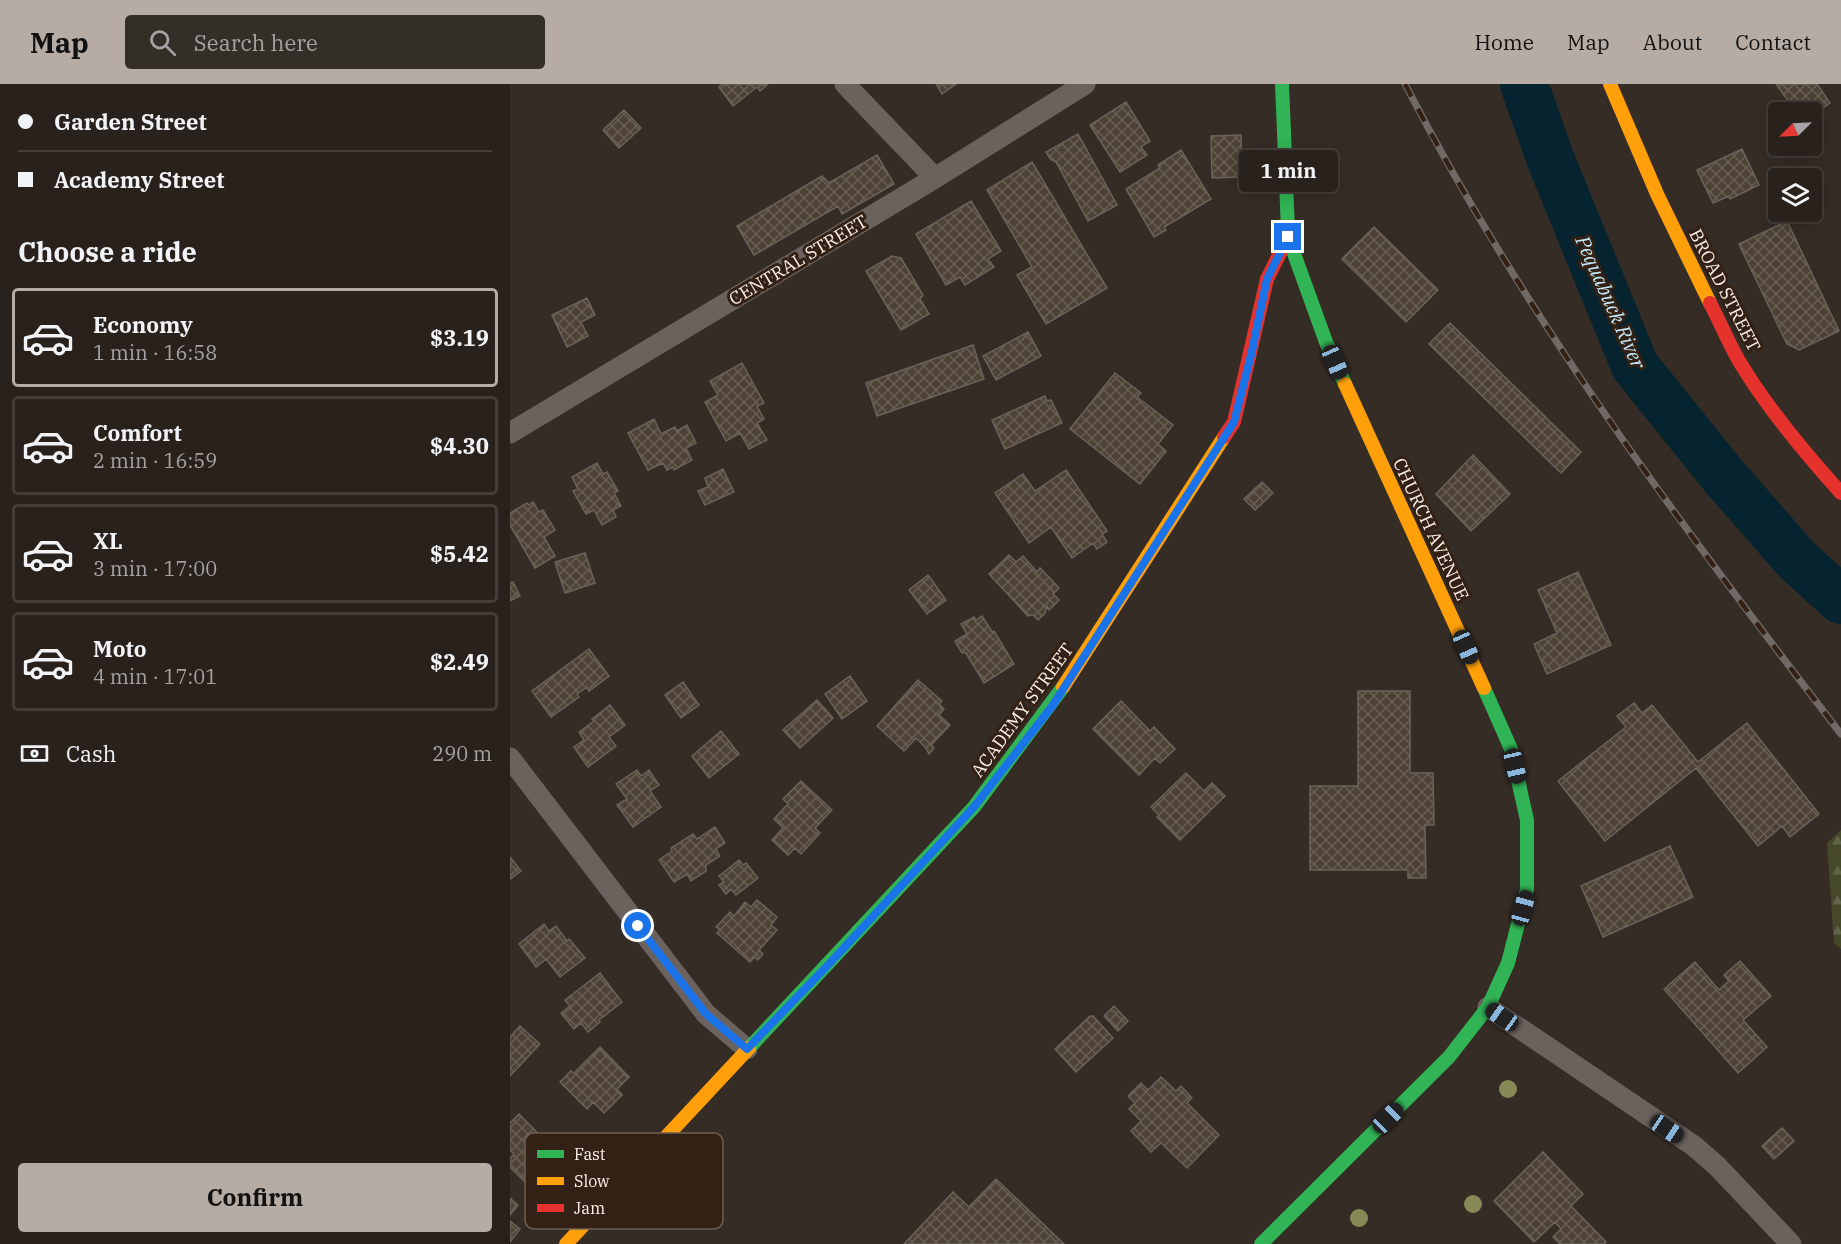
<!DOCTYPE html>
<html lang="en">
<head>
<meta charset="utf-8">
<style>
	:root { --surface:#28211c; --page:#342e29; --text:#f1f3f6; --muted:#a5a3a3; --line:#443e3b; --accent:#b6aca4 }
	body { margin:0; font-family:"IBM Plex Serif",serif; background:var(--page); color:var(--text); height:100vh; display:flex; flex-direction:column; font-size:22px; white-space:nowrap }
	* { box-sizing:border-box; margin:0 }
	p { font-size:20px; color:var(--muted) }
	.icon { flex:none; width:33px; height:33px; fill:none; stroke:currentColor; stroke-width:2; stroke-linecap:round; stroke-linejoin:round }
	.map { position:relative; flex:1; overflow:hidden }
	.sheet { display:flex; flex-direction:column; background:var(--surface); width:510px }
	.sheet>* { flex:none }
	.guide { display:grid; align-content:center; height:132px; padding:0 18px; background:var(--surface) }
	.needle { width:39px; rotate:246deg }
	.buttons { position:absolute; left:1258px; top:18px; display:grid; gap:12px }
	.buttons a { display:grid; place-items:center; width:54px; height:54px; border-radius:6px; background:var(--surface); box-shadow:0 3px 15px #0003,0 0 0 2px var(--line); font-size:30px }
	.end { position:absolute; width:27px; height:27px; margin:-14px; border:8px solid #1a73e8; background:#fff; box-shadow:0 0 0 3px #fff }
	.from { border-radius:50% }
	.bubble { position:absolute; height:42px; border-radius:6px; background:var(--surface); box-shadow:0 3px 15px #0003,0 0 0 2px var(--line); font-size:20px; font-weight:800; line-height:42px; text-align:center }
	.car { position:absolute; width:18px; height:36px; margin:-18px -9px; border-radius:8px; box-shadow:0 0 4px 2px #0007; background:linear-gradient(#222 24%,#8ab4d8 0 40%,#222 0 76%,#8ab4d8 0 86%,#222 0) }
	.guide b { display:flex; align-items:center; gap:21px; height:57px; font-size:22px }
	.guide b+b { border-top:2px solid var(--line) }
	.guide i { width:15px; height:15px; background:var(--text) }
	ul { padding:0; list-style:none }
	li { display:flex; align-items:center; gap:18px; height:99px; margin:0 12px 9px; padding:0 6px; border:3px solid var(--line); border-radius:6px }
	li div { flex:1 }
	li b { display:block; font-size:22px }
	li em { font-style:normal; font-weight:800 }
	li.on { border-color:var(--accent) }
	li>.icon { width:54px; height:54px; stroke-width:1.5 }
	h2 { padding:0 18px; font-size:27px; line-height:72px }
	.pay { display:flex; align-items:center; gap:15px; height:66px; padding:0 18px; font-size:22px }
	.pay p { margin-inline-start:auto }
	.primary-button { display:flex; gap:12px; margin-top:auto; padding:12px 18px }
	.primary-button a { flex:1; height:69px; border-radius:6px; background:var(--accent); color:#111; font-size:24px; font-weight:800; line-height:69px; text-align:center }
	header { display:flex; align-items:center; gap:36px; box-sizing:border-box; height:84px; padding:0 30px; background:var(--accent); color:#111 }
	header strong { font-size:28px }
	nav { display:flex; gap:33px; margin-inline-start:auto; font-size:21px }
	.search { width:420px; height:54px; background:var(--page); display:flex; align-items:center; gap:15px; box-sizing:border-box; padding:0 21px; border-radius:6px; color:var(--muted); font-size:22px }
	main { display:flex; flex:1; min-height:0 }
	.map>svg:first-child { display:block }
</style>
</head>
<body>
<header>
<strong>Map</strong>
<div class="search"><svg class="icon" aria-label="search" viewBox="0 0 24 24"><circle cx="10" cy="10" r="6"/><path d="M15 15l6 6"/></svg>Search here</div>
<nav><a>Home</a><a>Map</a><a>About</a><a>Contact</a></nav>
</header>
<main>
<section class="sheet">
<div class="guide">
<b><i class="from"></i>Garden Street</b>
<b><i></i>Academy Street</b>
</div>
<h2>Choose a ride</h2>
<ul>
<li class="on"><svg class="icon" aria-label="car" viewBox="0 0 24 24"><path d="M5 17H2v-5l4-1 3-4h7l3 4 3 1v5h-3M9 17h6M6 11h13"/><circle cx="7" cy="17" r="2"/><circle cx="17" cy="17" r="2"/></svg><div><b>Economy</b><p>1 min · 16:58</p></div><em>$3.19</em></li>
<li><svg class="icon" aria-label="car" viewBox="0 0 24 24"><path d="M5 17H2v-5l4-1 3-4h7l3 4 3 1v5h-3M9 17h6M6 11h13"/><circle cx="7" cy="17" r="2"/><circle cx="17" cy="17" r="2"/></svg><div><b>Comfort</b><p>2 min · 16:59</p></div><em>$4.30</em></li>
<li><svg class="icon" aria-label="car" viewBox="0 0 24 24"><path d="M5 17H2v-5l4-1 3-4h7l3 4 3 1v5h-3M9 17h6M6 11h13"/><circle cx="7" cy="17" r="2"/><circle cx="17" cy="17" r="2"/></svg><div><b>XL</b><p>3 min · 17:00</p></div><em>$5.42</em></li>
<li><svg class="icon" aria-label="car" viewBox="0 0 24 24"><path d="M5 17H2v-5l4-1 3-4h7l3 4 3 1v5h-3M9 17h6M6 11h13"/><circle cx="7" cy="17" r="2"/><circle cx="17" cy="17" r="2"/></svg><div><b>Moto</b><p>4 min · 17:01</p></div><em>$2.49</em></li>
</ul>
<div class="pay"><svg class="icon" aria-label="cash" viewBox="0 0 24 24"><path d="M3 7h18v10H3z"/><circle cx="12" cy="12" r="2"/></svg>Cash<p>290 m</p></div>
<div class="primary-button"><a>Confirm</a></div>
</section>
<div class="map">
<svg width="1331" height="1160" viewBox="0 0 1331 1160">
	<defs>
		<pattern id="forest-firs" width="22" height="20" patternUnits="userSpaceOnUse" patternTransform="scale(1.5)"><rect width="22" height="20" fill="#454929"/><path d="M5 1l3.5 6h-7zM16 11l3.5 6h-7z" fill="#616448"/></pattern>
		<pattern id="building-cross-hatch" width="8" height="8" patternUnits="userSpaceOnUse" patternTransform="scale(1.5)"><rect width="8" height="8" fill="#4d4235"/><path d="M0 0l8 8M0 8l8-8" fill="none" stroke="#685e52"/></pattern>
	</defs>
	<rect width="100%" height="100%" fill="#352c25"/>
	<!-- forest -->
	<path fill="url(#forest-firs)" d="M1331 746V865L1324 859 1317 759Z"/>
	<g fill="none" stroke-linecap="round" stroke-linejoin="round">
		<!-- river -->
		<path stroke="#052430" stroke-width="48" d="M1014 0 1040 74 1125 282 1211 389 1287 476 1331 516"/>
	</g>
	<!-- building -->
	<path fill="url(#building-cross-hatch)" stroke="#6a625b" stroke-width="1.5" d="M212 0H258L250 7 247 3 223 22 209 3Z
		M426 0H446L432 10Z
		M1266 0H1307L1320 19 1302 31V28H1286Z
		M616 18 640 57 631 63 637 71 610 88 580 41Z
		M114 26 131 44 109 64 93 46Z
		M568 50 607 121 578 137 546 78 540 75 536 68Z
		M731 51 732 93 702 94 701 52Z
		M1232 65 1249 101 1220 115 1219 112 1203 119 1187 86Z
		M671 66 701 115 654 143 656 146 644 153 616 105 650 84 648 81Z
		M367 71 384 100 332 130 328 122 244 171 227 142 312 92 319 99Z
		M522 78 597 204 536 240 507 191 522 183 477 106Z
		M461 117 491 167 478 175 484 183 455 201 450 193 436 201 406 150Z
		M1277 137 1329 247 1289 266 1277 260 1229 160Z
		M864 143 928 206 896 238 832 175Z
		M382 172 391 174 413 211 410 215 419 230 391 246 356 187Z
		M77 214 85 231 71 238 78 252 57 263 42 231Z
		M940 239 1071 368 1051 389 919 260Z
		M518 248 531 272 486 296 473 272Z
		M463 261 474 295 367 332 356 299Z
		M232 279 254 319 247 322 254 335 247 339 257 356 239 365 230 349 216 357 195 318 208 311 200 297Z
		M605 289 631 309 627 313 663 341 648 360 656 367 630 400 560 345Z
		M535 312 537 317 541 316 552 339 495 365 482 336Z
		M144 335 151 350 165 343 167 347 177 341 186 359 176 364 182 376 164 386 163 383 157 386 153 379 138 386 118 349Z
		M963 371 1000 410 961 447 926 410Z
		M87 379 93 390 97 388 108 407 104 409 111 422 103 426 106 433 92 441 84 426 76 430 63 407 68 405 62 393Z
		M213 385 224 408 195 421 188 407 198 403 195 394Z
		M556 386 597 447 592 450 597 458 587 465 583 459 562 474 541 443 519 459 485 409 513 390 525 407Z
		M752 398 763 409 745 426 734 415Z
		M23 418 29 428 33 426 45 446 34 453 45 472 25 484 0 441V429L17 419 19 421Z
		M75 469 85 499 55 509 45 478Z
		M499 471 506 478 513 472 527 488 530 484 549 504 543 510 549 516 539 526 537 522 535 529 528 536 523 531 518 532 479 490Z
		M1068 488 1101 561 1037 590 1024 560 1047 549 1028 506Z
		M418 491 436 516 417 530 399 506Z
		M3 498 10 512 0 517V499Z
		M472 532 482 548 484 547 504 580 474 599 456 569H452L445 557 457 550 451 540 464 533 466 536Z
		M79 565 99 592 79 607 77 603 67 610 69 613 41 633 22 607Z
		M340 592 357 617 332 635 315 610Z
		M408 596 432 617 429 620 434 625 429 631 440 641 421 661 424 664 419 670 415 663 406 654 394 667 367 642Z
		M173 598 189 621 171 634 155 611Z
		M848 607H900V689H923L924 741H915L916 794H898V786H800V702H848Z
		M307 616 323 634 290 664 273 646Z
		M611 617 640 647 644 643 665 665 650 679 645 674 629 691 583 645Z
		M1124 619 1132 629 1142 621 1188 678 1237 639 1309 730 1280 753 1272 742 1248 762 1186 684 1095 757 1048 697 1116 643 1107 632Z
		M100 621 115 641 99 653 106 662 78 683 64 663 74 656 69 648 84 637 82 635Z
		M211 647 229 670 199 694 182 672Z
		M127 686 131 692 139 686 149 701 140 707 151 723 123 743 107 721 117 715 106 700Z
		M676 689 694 707 702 699 715 712 670 756 647 733 649 731 641 723Z
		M291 697 322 726 305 744 310 749 291 770 285 764 278 771 262 756 273 744 264 735 278 720 273 715Z
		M205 743 215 759 206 765 210 772 196 781V787L181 797 177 790 164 798 149 776 162 767 161 764 183 750 187 755Z
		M1160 762 1183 813 1093 853 1071 802Z
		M0 773 11 787 0 795Z
		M229 776 233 781 236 779 248 794 226 811 221 805 216 810 209 801 214 798 209 792Z
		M247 816 267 833 261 841 267 846 249 866 253 870 248 876 245 873 240 878 207 849 210 846 206 843 220 828 224 832 235 818 241 823Z
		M34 840 39 847 46 842 57 857 59 855 75 874 50 893 36 875 26 883 9 860Z
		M1230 877 1261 912 1233 936 1257 963 1228 989 1154 905 1185 878 1209 906 1219 897 1214 891Z
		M90 889 112 918 89 936 90 938 78 948 71 939 64 945 51 929 60 922 55 916Z
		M604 922 618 937 608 947 594 932Z
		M580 932H583L603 954 566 988 545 965Z
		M10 942 30 960 0 992V953Z
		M90 963 119 993 107 1005 112 1011 94 1029 83 1018 77 1025 50 998 61 987 64 989Z
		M651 993 666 1007 671 1002 682 1014 677 1019 709 1051 677 1084 651 1059 641 1068 621 1047 631 1037 619 1025 625 1019 618 1012 631 999 638 1006Z
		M9 1030 49 1071 38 1082 39 1089 22 1105 0 1083V1074L4 1070 0 1066V1039Z
		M1272 1044 1284 1057 1264 1075 1252 1062Z
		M1033 1068 1073 1110 1061 1122 1096 1158 1094 1160H1050L1043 1153 1051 1145 1045 1138 1024 1158 984 1117Z
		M486 1095 554 1160H394L443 1108 459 1123Z
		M0 1114 8 1121 0 1131Z
		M0 1137 10 1145 0 1158Z"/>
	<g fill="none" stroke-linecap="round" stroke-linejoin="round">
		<!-- street -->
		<path stroke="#6b625e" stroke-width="21" d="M335 0 425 94
			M0 349 425 94 575 0
			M0 674 196 930 237 965
			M978 923 1184 1062 1207 1082 1281 1160"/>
		<!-- fast -->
		<path stroke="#30b455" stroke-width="14" d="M772 0 778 146
			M778 153 816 258 835 300
			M239 964 464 723 553 603
			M751 1160 939 973 978 923 998 879 1017 805V736L1001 665 974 604"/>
		<!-- slow -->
		<path stroke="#ff9f0a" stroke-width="14" d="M1100 0 1147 110 1200 219
			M835 300 974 604
			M553 603 714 353
			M56 1160 239 964"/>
		<!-- jam -->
		<path stroke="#e5322d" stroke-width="14" d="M1200 219C1210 238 1218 258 1229 277 1257 324 1294 368 1331 409
			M714 353 724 338 757 195 778 153V146"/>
		<defs>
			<path id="rail" d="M895 0C1014 232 1172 443 1331 650"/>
		</defs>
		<!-- rail casing -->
		<use href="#rail" stroke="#716965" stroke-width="7"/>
		<!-- rail -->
		<use href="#rail" stroke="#322114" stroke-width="4.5" stroke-dasharray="14" stroke-linecap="butt"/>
	</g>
	<!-- trees -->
	<g fill="#868956">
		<circle cx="998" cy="1005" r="9"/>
		<circle cx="963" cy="1120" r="9"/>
		<circle cx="849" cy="1134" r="9"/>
	</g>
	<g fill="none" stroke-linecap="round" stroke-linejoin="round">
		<!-- route -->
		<path stroke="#1a73e8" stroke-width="8" d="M128 842 196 930 237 965 319 880 464 723 543 621 724 338 742 267 757 195 778 153"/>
	</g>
	<g text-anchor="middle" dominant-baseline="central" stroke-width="6" stroke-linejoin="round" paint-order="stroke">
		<!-- street labels -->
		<g font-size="18" fill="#fcf1e8" stroke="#322114">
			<text transform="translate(288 176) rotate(-31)">CENTRAL STREET</text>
			<text transform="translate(1215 206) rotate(63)">BROAD STREET</text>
			<text transform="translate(921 445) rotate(65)">CHURCH AVENUE</text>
			<text transform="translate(512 626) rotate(-54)">ACADEMY STREET</text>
		</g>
		<!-- water labels -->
		<g font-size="20" font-style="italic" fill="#c3e7f9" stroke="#322114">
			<text transform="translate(1101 218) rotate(66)">Pequabuck River</text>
		</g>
	</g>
	<!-- legend -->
	<rect x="15" y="1049" width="198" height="96" rx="9" fill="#322114" stroke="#6f5f54" stroke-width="1.5"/>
	<rect x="27" y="1066" width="27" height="8" fill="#30b455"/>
	<rect x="27" y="1093" width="27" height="8" fill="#ff9f0a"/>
	<rect x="27" y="1120" width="27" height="8" fill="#e5322d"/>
	<g font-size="16" fill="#fcf1e8">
		<text x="64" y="1076">Fast</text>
		<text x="64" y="1103">Slow</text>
		<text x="64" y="1130">Jam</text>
	</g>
</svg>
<div class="buttons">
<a><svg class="needle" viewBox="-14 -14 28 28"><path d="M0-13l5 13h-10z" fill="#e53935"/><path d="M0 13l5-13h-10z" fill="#a5a3a3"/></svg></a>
<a><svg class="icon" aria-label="layers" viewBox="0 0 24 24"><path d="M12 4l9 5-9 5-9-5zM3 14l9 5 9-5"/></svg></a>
</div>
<i class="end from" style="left:128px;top:842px"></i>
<i class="end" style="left:778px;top:153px"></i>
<div class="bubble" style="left:729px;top:66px;width:99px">1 min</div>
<i class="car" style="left:825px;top:278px;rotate:156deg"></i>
<i class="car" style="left:956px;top:563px;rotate:156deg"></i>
<i class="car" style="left:1005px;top:682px;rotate:167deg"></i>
<i class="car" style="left:1013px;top:824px;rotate:15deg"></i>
<i class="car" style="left:992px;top:933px;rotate:305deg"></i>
<i class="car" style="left:878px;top:1034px;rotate:45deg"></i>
<i class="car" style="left:1157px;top:1045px;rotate:124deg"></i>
</div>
</main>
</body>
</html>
